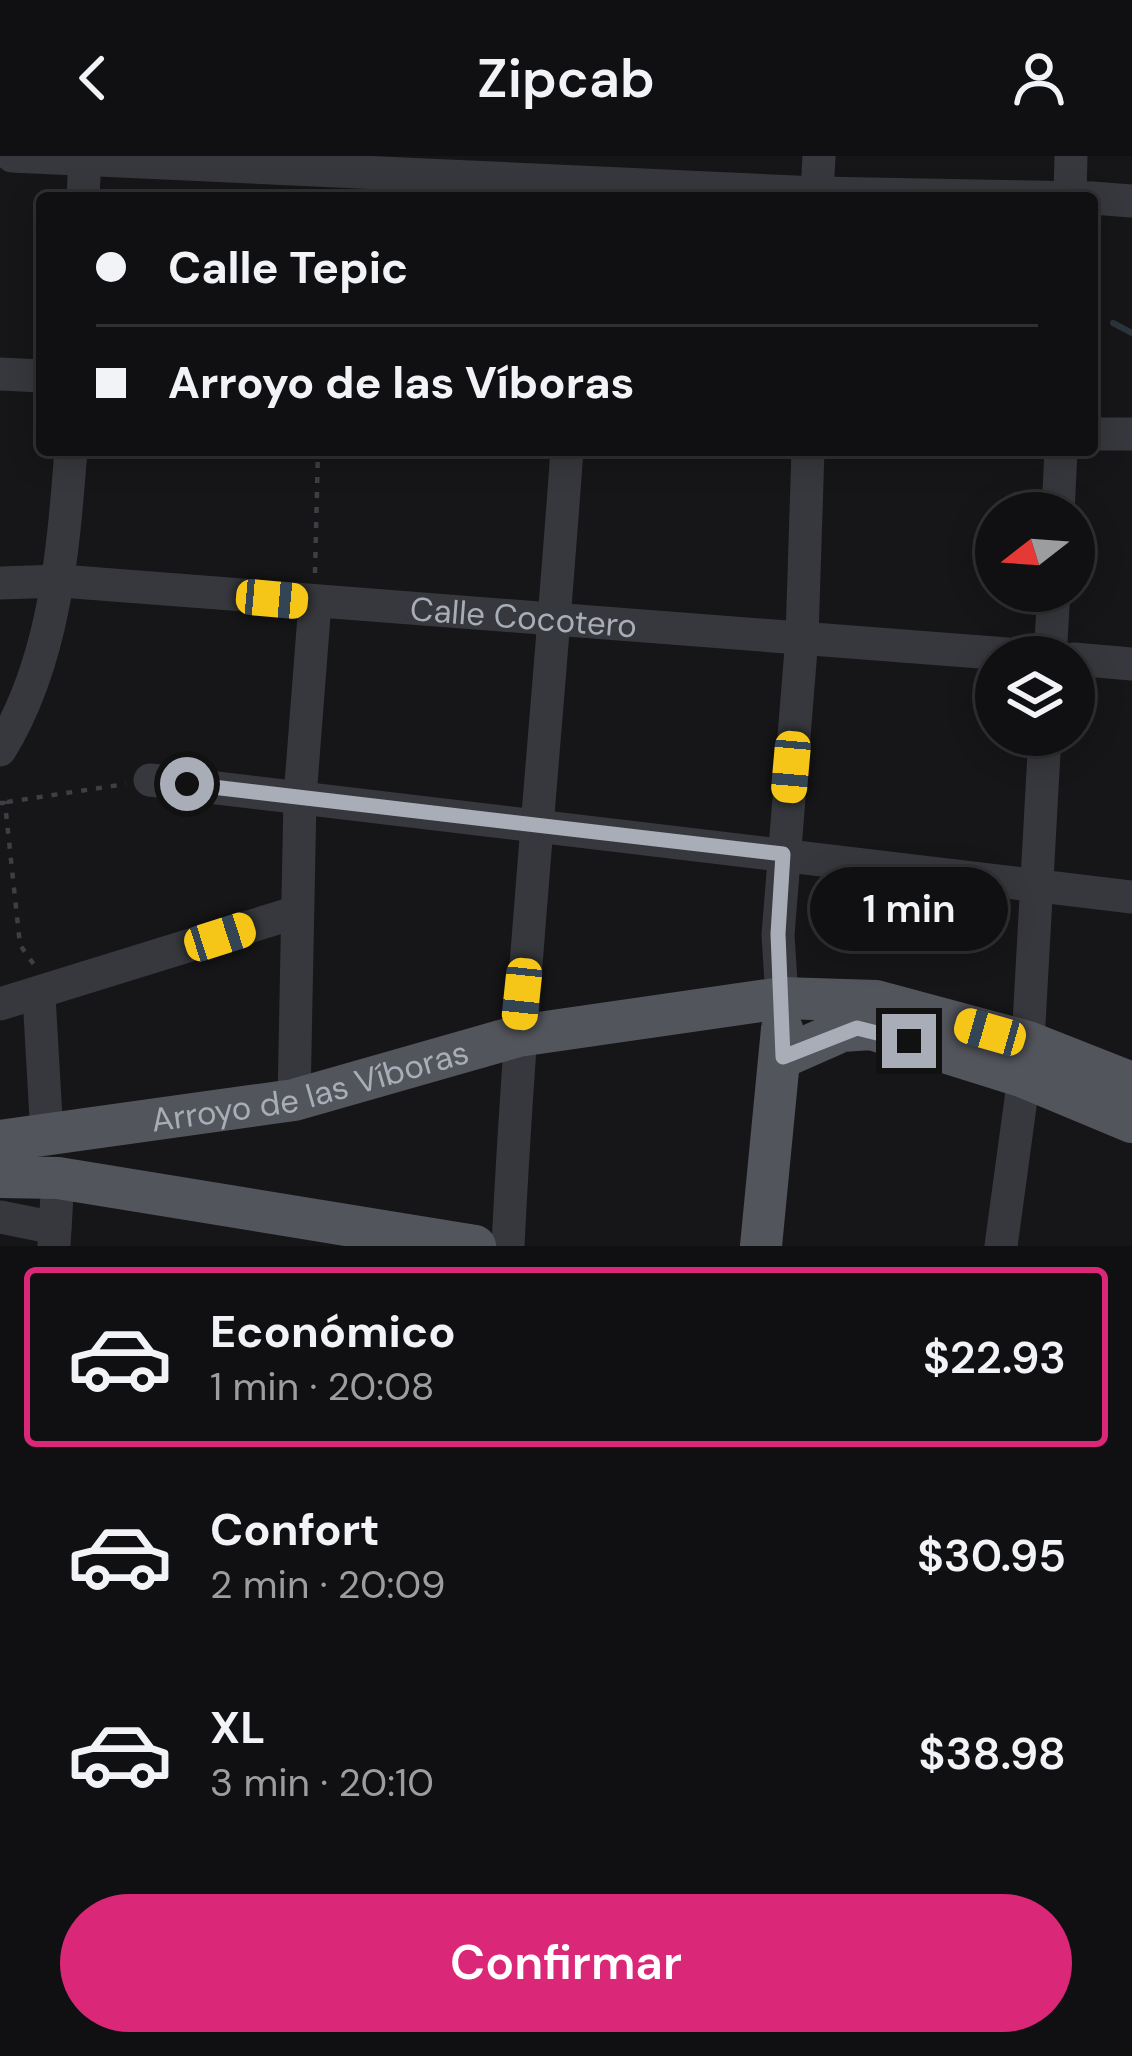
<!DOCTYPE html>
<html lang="es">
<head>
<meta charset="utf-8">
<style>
	:root { --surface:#101012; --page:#1e1e20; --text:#f1f3f6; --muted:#9c9d9f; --line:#303032; --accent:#db2777 }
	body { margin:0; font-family:"DM Sans",sans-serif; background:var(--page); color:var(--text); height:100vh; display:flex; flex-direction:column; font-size:45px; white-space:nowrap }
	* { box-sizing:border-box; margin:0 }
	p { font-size:39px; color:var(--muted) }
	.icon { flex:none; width:66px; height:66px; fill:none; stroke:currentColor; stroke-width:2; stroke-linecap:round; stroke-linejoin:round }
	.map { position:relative; height:1090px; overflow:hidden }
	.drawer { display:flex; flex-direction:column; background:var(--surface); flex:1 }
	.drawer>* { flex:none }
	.top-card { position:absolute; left:36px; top:36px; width:1062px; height:264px; border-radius:12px; box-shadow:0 6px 30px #0003,0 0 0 3px var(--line); display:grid; align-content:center; height:264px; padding:0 60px; background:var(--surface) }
	.needle { width:78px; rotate:253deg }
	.fabs { position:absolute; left:975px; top:336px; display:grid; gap:24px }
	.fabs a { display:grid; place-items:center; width:120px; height:120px; border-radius:50%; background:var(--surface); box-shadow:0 6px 30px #0003,0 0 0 3px var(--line); font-size:60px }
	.end { position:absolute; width:54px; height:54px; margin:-27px; border:15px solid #a8adb8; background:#111; box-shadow:0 0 0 6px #111 }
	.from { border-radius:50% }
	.bubble { position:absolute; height:84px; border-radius:42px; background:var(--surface); box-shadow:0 6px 30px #0003,0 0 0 3px var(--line); font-size:39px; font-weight:600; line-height:84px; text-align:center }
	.car { position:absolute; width:36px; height:72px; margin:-36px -18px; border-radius:15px; box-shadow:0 0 9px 3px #0007; background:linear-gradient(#f5c518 24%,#345 0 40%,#f5c518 0 76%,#345 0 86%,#f5c518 0) }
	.top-card b { display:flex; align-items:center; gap:42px; height:114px; font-size:45px }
	.top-card b+b { border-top:3px solid var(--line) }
	.top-card i { width:30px; height:30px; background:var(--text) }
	ul { padding:21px 0 0; list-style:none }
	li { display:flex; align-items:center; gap:36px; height:180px; margin:0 24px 18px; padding:0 36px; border:6px solid transparent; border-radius:12px }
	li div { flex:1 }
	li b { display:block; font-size:45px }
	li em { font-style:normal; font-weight:600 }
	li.selected { border-color:var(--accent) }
	li>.icon { width:108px; height:108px; stroke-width:1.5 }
	.primary-button { display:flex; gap:24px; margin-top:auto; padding:24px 60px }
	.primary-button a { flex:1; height:138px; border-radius:72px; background:var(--accent); color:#fff; font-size:48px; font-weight:600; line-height:138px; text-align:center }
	header { display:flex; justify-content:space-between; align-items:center; height:156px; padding:0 60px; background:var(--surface); font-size:54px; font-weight:600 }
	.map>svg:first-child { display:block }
</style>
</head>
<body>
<header><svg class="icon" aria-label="back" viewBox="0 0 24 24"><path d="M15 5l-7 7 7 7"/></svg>Zipcab<svg class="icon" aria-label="person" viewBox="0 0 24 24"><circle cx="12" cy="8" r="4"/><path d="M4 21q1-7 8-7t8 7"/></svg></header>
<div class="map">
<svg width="1132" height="1090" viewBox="0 0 1132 1090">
	<rect width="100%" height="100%" fill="#161618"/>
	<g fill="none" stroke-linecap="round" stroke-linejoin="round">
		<!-- stream -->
		<path stroke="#2c353c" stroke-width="6" d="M1113 167 1132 177"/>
		<!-- path -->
		<path stroke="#3d3f44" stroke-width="4.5" stroke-dasharray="6 9" stroke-linecap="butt" d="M315 417 318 294
			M7 646 126 628
			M0 647H5L20 789 35 810"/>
		<!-- minor -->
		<g stroke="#37383d" stroke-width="33">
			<path d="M12 0 817 37 1090 42"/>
			<path d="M817 37 819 0"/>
			<path d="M1070 40 1071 0"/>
			<path d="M83 42 85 0"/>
			<path d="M1092 42 1132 45"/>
			<path d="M0 218 42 220"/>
			<path d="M1092 278H1132"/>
			<path d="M1058 357 1061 294"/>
			<path id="s1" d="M0 427 61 425 1045 501"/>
			<path d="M1050 501 1054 435"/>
			<path d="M1074 503 1132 508"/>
			<path d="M0 594C55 504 63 396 71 294"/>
			<path d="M150 624 1132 741"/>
			<path d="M39 840 47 980"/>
			<path d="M782 842 778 779 802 481 808 294"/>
			<path d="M0 848 297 756"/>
			<path d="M1028 886 1045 579"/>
			<path d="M294 944 300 641 315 447"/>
			<path d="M0 1061 55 1072"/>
			<path d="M54 1090 58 1022"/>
			<path d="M508 1090C521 824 548 560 567 294"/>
			<path d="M1001 1090 1024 921"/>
		</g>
		<!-- major -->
		<g stroke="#53555c" stroke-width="42">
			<path d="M783 901 842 875 871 873 1024 921 1132 966"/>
			<path id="s2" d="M0 985 294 944 518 880 782 842 876 845 1028 886 1132 927"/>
			<path d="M0 1021 58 1022 475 1090"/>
			<path d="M761 1090 782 873"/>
		</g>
	</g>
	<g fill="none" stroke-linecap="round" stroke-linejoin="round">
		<!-- route -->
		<path stroke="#a8adb8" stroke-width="15" d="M187 628 783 698 778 778 783 901 857 872 909 885"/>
	</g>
	<g text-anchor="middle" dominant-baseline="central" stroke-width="9" stroke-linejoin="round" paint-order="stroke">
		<!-- street labels -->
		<g font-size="33" fill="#a8adb8" stroke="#111113">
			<text stroke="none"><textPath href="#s1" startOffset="525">Calle Cocotero</textPath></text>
			<text stroke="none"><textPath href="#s2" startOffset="315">Arroyo de las Víboras</textPath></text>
		</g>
	</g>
</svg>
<div class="fabs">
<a><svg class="needle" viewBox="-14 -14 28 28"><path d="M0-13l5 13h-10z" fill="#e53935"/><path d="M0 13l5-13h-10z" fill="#9c9d9f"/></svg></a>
<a><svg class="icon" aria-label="layers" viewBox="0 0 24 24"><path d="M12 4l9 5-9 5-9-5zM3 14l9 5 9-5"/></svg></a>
</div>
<i class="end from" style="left:187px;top:628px"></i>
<i class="end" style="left:909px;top:885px"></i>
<div class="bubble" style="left:810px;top:711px;width:198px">1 min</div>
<i class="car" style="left:272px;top:443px;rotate:95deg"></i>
<i class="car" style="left:791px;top:611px;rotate:185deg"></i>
<i class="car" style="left:220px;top:781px;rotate:72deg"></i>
<i class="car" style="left:522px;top:838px;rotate:186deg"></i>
<i class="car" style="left:990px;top:876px;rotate:286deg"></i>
<div class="top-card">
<b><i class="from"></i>Calle Tepic</b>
<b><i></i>Arroyo de las Víboras</b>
</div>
</div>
<section class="drawer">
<ul>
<li class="selected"><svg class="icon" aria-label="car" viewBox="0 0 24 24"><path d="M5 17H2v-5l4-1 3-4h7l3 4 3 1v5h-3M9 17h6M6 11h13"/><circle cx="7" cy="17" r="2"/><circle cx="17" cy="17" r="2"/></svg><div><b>Económico</b><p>1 min · 20:08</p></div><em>$22.93</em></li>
<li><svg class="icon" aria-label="car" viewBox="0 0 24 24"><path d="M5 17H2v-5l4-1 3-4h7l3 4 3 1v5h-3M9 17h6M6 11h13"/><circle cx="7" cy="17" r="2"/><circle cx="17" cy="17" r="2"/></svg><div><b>Confort</b><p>2 min · 20:09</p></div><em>$30.95</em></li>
<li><svg class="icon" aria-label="car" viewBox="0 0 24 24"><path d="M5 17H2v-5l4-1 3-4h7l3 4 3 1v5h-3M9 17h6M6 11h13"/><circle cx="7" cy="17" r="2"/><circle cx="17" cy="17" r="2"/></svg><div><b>XL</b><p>3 min · 20:10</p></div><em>$38.98</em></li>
</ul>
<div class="primary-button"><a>Confirmar</a></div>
</section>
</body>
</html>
